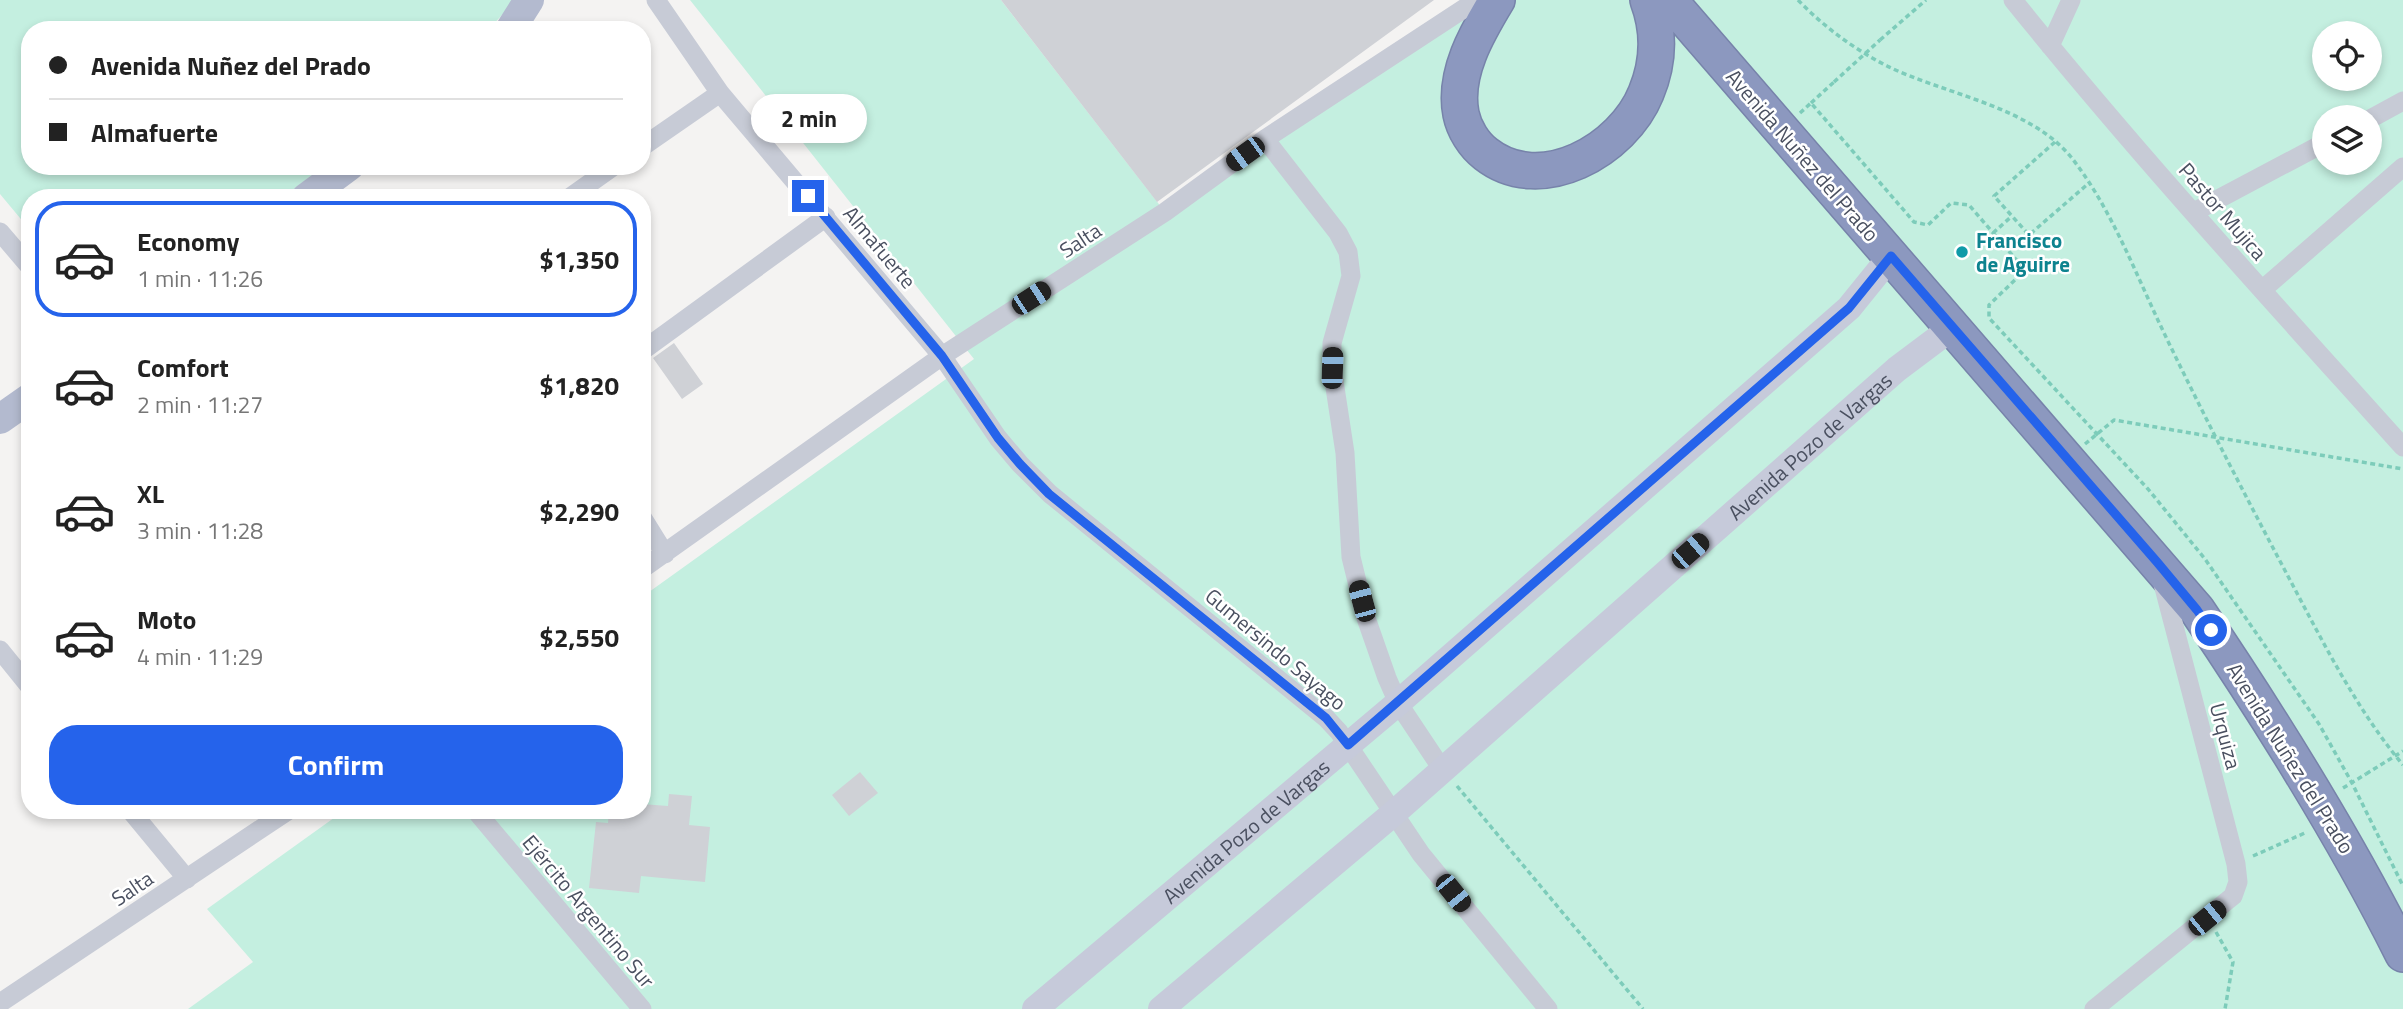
<!DOCTYPE html>
<html lang="en">
<head>
<meta charset="utf-8">
<style>
	:root { --surface:#fff; --page:#f6f6f6; --text:#222; --muted:#767676; --line:#e0e0e0; --accent:#2563eb }
	body { margin:0; font-family:"Titillium Web",sans-serif; background:var(--page); color:var(--text); height:100vh; display:flex; flex-direction:column; font-size:26px; white-space:nowrap }
	* { box-sizing:border-box; margin:0 }
	p { font-size:23px; color:var(--muted) }
	.icon { flex:none; width:38px; height:38px; fill:none; stroke:currentColor; stroke-width:2; stroke-linecap:round; stroke-linejoin:round }
	.map { position:relative; flex:1; overflow:hidden }
	.panel { position:absolute; left:21px; top:189px; width:630px; height:630px; display:flex; flex-direction:column; background:var(--surface); border-radius:28px; box-shadow:0 4px 10px #0003 }
	.panel>* { flex:none }
	.top-card { position:absolute; left:21px; top:21px; width:630px; height:154px; border-radius:28px; box-shadow:0 4px 10px #0003; display:grid; align-content:center; height:154px; padding:0 28px; background:var(--surface) }
	.buttons { position:absolute; left:2312px; top:21px; display:grid; gap:14px }
	.buttons a { display:grid; place-items:center; width:70px; height:70px; border-radius:50%; background:var(--surface); box-shadow:0 4px 10px #0003; font-size:35px }
	.end { position:absolute; width:32px; height:32px; margin:-16px; border:9px solid #2563eb; background:#fff; box-shadow:0 0 0 4px #fff }
	.from { border-radius:50% }
	.bubble { position:absolute; height:49px; border-radius:24px; background:var(--surface); box-shadow:0 4px 10px #0003; font-size:23px; font-weight:700; line-height:49px; text-align:center }
	.car { position:absolute; width:21px; height:42px; margin:-21px -10px; border-radius:9px; box-shadow:0 0 5px 2px #0007; background:linear-gradient(#222 24%,#8ab4d8 0 40%,#222 0 76%,#8ab4d8 0 86%,#222 0) }
	.top-card b { display:flex; align-items:center; gap:24px; height:66px; font-size:26px }
	.top-card b+b { border-top:2px solid var(--line) }
	.top-card i { width:18px; height:18px; background:var(--text) }
	ul { padding:12px 0 0; list-style:none }
	li { display:flex; align-items:center; gap:21px; height:116px; margin:0 14px 10px; padding:0 14px; border:4px solid transparent; border-radius:28px }
	li div { flex:1 }
	li b { display:block; font-size:26px }
	li em { font-style:normal; font-weight:700 }
	li.active { border-color:var(--accent) }
	li>.icon { width:63px; height:63px; stroke-width:1.5 }
	.action { display:flex; gap:14px; margin-top:auto; padding:14px 28px }
	.action a { flex:1; height:80px; border-radius:28px; background:var(--accent); color:#fff; font-size:28px; font-weight:700; line-height:80px; text-align:center }
	.map>svg:first-child { display:block }
</style>
</head>
<body>
<div class="map">
<svg width="2403" height="1009" viewBox="0 0 2403 1009">
	<rect width="100%" height="100%" fill="#f4f3f2"/>
	<!-- green -->
	<path fill="#c4efe0" fill-rule="evenodd" d="M0 0H516L488 30H30V166H324L282 198H30V230L0 194Z
		M690 0H1001L1165 212 1492 0H2403V1009H188L253 962 207 909 345 810H642V597L974 359ZM2324 33H2370V79H2324ZM2324 117H2370V163H2324Z"/>
	<!-- building -->
	<path fill="#cfd1d6" d="M1001 0H1434L1157 202Z
		M674 343 703 384 682 399 653 358Z
		M860 772 878 793 849 816 832 795Z
		M669 794 692 796 689 825 710 827 705 882 641 876 639 893 589 888 596 822 608 823 609 810H642V804L668 806Z"/>
	<g fill="none" stroke-linecap="round" stroke-linejoin="round">
		<defs>
			<path id="highway" d="M1497 0C1477 33 1453 74 1461 114 1464 129 1474 145 1486 154 1541 197 1623 150 1646 93 1659 62 1660 32 1648 0
				M1669 0 2197 610C2272 721 2343 834 2403 954"/>
		</defs>
		<!-- highway casing -->
		<use href="#highway" stroke="#7783aa" stroke-width="38"/>
		<!-- path -->
		<path stroke="#7dccba" stroke-width="3.5" stroke-dasharray="5 3.5" stroke-linecap="butt" d="M1798 0C1824 27 1854 49 1887 66 1944 94 2029 106 2071 157 2112 209 2136 275 2165 335 2205 418 2247 499 2290 580 2324 644 2357 710 2403 765
			M1880 40 1926 0
			M1811 103 1834 82
			M1800 113 1811 103 1914 222 1928 225 1951 203 1969 205 2019 263 2018 277 1989 305V318L2148 489 2205 559 2319 724 2352 783 2403 886
			M2055 142 1994 196 2029 235 2089 183
			M1993 233 2012 216
			M2085 444 2114 420 2403 469
			M1457 786 1643 1009
			M2343 788 2366 774
			M2253 856 2307 832
			M2216 932 2233 962 2225 1009"/>
		<!-- street -->
		<path stroke="#c7cbd6" stroke-width="19" d="M656 0 720 93 942 356 998 438 1020 464 1050 494 1326 718 1339 732 1421 854 1548 1009
			M2013 0C2137 154 2271 300 2403 447
			M2050 46 2071 0
			M2370 119 2403 101
			M1265 139 1338 233 1348 252 1351 276 1332 343V368L1345 453 1351 557 1366 618 1387 678 1398 703 1442 769
			M642 147 720 93
			M569 198 614 166
			M2194 212 2324 143
			M0 232 30 267
			M2262 290 2403 167
			M642 351 826 217
			M642 517 665 554
			M642 569 942 356 1165 212 1265 139 1477 0
			M0 650 30 687
			M130 810 187 879
			M475 810 642 1009
			M0 1003 289 810
			M2094 1009 2233 896 2238 882 2236 864 2162 580"/>
		<!-- secondary -->
		<g stroke="#c6cada" stroke-width="26">
			<path id="s1" d="M1035 1009 1398 703 1849 308 1891 256"/>
			<path id="s2" d="M1161 1009 1394 813 1897 369 1953 327"/>
		</g>
		<!-- primary -->
		<path stroke="#b3bacf" stroke-width="30" d="M510 30 529 0
			M306 198 349 166
			M0 419 30 398"/>
		<!-- highway -->
		<use href="#highway" stroke="#8c98bf" stroke-width="35"/>
		<!-- path-bridge -->
		<path stroke="#7dccba" stroke-width="3.5" stroke-dasharray="5 3.5" stroke-linecap="butt" d="M1834 82 1880 40
			M2366 774 2403 751"/>
	</g>
	<g fill="none" stroke-linecap="round" stroke-linejoin="round">
		<!-- route -->
		<path stroke="#2563eb" stroke-width="9" d="M808 196 942 356 998 438 1020 464 1049 494 1326 718 1348 745 1849 308 1891 256 2157 562 2197 610 2211 630"/>
	</g>
	<!-- markers -->
	<circle fill="#0f9aa8" stroke="#fff" stroke-width="2.5" cx="1962" cy="252" r="7"/>
	<g text-anchor="middle" dominant-baseline="central" stroke-width="5" stroke-linejoin="round" paint-order="stroke">
		<!-- street labels -->
		<g font-size="21" fill="#4a5060" stroke="#fff">
			<text transform="translate(1803 155) rotate(49)">Avenida Nuñez del Prado</text>
			<text transform="translate(2223 211) rotate(49)">Pastor Mujica</text>
			<text transform="translate(1080 240) rotate(-33)">Salta</text>
			<text transform="translate(880 247) rotate(50)">Almafuerte</text>
			<text stroke="none"><textPath href="#s2" startOffset="859">Avenida Pozo de Vargas</textPath></text>
			<text transform="translate(1276 649) rotate(40)">Gumersindo Sayago</text>
			<text transform="translate(2226 736) rotate(75)">Urquiza</text>
			<text transform="translate(2291 758) rotate(58)">Avenida Nuñez del Prado</text>
			<text stroke="none"><textPath href="#s1" startOffset="276">Avenida Pozo de Vargas</textPath></text>
			<text transform="translate(132 888) rotate(-34)">Salta</text>
			<text transform="translate(589 911) rotate(50)">Ejército Argentino Sur</text>
		</g>
		<!-- culture labels -->
		<g font-size="21" font-weight="bold" fill="#0d838f" stroke="#fff" text-anchor="start">
			<text x="1976" y="240">Francisco<tspan x="1976" dy="24">de Aguirre</tspan></text>
		</g>
	</g>
</svg>
<div class="buttons">
<a><svg class="icon" aria-label="locate" viewBox="0 0 24 24"><circle cx="12" cy="12" r="6"/><path d="M12 2v4M12 18v4M2 12h4M18 12h4"/></svg></a>
<a><svg class="icon" aria-label="layers" viewBox="0 0 24 24"><path d="M12 4l9 5-9 5-9-5zM3 14l9 5 9-5"/></svg></a>
</div>
<i class="end from" style="left:2211px;top:630px"></i>
<i class="end" style="left:808px;top:196px"></i>
<div class="bubble" style="left:751px;top:94px;width:116px">2 min</div>
<i class="car" style="left:1245px;top:154px;rotate:234deg"></i>
<i class="car" style="left:1031px;top:298px;rotate:57deg"></i>
<i class="car" style="left:1332px;top:368px;rotate:2deg"></i>
<i class="car" style="left:1690px;top:551px;rotate:49deg"></i>
<i class="car" style="left:1362px;top:601px;rotate:345deg"></i>
<i class="car" style="left:1453px;top:893px;rotate:141deg"></i>
<i class="car" style="left:2207px;top:918px;rotate:51deg"></i>
<div class="top-card">
<b><i class="from"></i>Avenida Nuñez del Prado</b>
<b><i></i>Almafuerte</b>
</div>
<section class="panel">
<ul>
<li class="active"><svg class="icon" aria-label="car" viewBox="0 0 24 24"><path d="M5 17H2v-5l4-1 3-4h7l3 4 3 1v5h-3M9 17h6M6 11h13"/><circle cx="7" cy="17" r="2"/><circle cx="17" cy="17" r="2"/></svg><div><b>Economy</b><p>1 min · 11:26</p></div><em>$1,350</em></li>
<li><svg class="icon" aria-label="car" viewBox="0 0 24 24"><path d="M5 17H2v-5l4-1 3-4h7l3 4 3 1v5h-3M9 17h6M6 11h13"/><circle cx="7" cy="17" r="2"/><circle cx="17" cy="17" r="2"/></svg><div><b>Comfort</b><p>2 min · 11:27</p></div><em>$1,820</em></li>
<li><svg class="icon" aria-label="car" viewBox="0 0 24 24"><path d="M5 17H2v-5l4-1 3-4h7l3 4 3 1v5h-3M9 17h6M6 11h13"/><circle cx="7" cy="17" r="2"/><circle cx="17" cy="17" r="2"/></svg><div><b>XL</b><p>3 min · 11:28</p></div><em>$2,290</em></li>
<li><svg class="icon" aria-label="car" viewBox="0 0 24 24"><path d="M5 17H2v-5l4-1 3-4h7l3 4 3 1v5h-3M9 17h6M6 11h13"/><circle cx="7" cy="17" r="2"/><circle cx="17" cy="17" r="2"/></svg><div><b>Moto</b><p>4 min · 11:29</p></div><em>$2,550</em></li>
</ul>
<div class="action"><a>Confirm</a></div>
</section>
</div>
</body>
</html>
